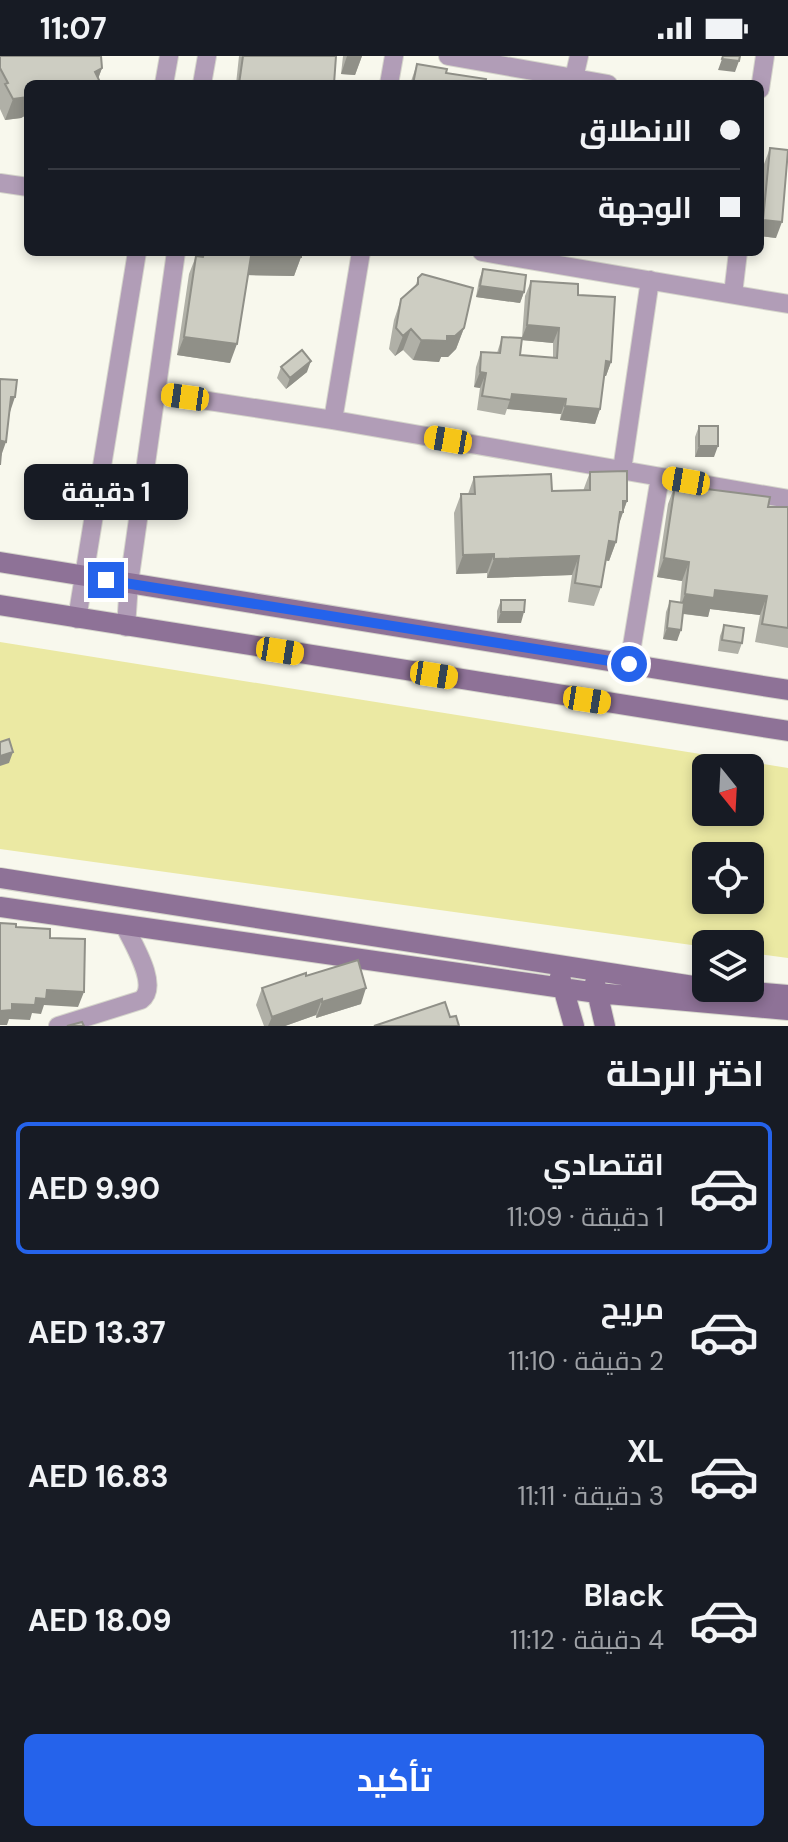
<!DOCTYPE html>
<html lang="ar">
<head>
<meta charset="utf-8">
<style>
	:root { --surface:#171b24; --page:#242831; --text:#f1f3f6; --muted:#9ea1a6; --line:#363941; --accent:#2563eb }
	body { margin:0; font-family:"DM Sans",Cairo,sans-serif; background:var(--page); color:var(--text); direction:rtl; height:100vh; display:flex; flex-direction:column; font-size:30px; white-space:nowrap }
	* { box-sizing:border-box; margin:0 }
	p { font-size:26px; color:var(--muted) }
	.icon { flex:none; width:44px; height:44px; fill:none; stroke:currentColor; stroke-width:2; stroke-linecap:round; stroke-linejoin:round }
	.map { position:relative; height:970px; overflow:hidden; direction:ltr }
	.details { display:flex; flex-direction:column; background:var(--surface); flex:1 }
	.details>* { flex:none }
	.top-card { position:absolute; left:24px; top:24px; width:740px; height:176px; border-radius:12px; box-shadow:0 4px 12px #0003; direction:rtl; display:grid; align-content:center; height:176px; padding:0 24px; background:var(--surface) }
	.needle { width:52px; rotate:162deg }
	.controls { position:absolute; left:692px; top:698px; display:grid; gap:16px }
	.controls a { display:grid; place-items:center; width:72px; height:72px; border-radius:12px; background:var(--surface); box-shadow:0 4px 12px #0003; font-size:40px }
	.end { position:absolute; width:36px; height:36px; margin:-18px; border:10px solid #2563eb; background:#fff; box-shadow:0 0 0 4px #fff }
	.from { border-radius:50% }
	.bubble { position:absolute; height:56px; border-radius:12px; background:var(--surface); box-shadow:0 4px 12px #0003; font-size:26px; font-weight:700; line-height:56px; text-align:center; direction:rtl }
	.car { position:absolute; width:24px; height:48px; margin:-24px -12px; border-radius:10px; box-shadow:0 0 6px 2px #0007; background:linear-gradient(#f5c518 24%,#345 0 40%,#f5c518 0 76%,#345 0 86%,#f5c518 0) }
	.top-card b { display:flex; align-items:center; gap:28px; height:76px; font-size:30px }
	.top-card b+b { border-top:2px solid var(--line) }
	.top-card i { width:20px; height:20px; background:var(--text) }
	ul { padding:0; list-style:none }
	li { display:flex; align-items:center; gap:24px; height:132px; margin:0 16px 12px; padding:0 8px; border:4px solid transparent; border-radius:12px }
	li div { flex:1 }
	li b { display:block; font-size:30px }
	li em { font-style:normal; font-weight:700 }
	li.current { border-color:var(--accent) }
	li>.icon { width:72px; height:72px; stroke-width:1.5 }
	h2 { padding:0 24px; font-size:36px; line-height:96px }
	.action { display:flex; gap:16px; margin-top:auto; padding:16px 24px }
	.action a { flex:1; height:92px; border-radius:12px; background:var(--accent); color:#fff; font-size:32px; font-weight:700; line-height:92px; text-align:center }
	.status { display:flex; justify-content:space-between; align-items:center; height:56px; padding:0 40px; background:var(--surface); direction:ltr }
	.status svg { height:22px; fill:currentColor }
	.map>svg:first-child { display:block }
</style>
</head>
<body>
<div class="status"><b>11:07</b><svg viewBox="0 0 49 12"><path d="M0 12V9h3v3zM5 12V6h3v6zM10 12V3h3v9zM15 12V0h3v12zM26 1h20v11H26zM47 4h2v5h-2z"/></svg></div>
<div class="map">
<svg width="788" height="970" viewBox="0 0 788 970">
	<rect width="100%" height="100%" fill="#f8f8ed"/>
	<!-- green -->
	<path fill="#ebe9a3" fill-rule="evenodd" d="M0 586 788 712V902L750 897V888H706V891L0 793ZM706 712H750V756H706ZM706 800H750V844H706Z"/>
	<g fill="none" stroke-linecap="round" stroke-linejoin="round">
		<defs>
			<path id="street" d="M448 0 608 28
				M574 22 579 0
				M164 28 169 0
				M202 28 207 0
				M389 28 394 0
				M760 33 765 0
				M0 127 28 131
				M482 196 788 248
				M733 238 738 196
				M156 337 333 364 788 443
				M333 364 361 196
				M622 414 650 224
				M77 563 137 196
				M126 571 129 527 176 196
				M629 608 660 421
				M58 970 141 944C160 930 133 888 124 869"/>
			<path id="secondary" d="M0 506 788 634
				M0 549 788 675
				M0 822 706 932
				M0 851 597 937 788 954
				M560 921 574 970
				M595 927 605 970
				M708 932 788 939"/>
		</defs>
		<!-- street casing -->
		<use href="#street" stroke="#d5d5cb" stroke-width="20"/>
		<!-- secondary casing -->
		<use href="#secondary" stroke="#d5d5cb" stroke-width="22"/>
		<!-- street -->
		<use href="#street" stroke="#b19db7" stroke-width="18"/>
		<!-- secondary -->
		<use href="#secondary" stroke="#8e7297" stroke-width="20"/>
	</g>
	<!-- wall -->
	<path fill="#b0b0a7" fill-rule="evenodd" d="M0 0 102 12 98 23 28 28V58L21 62 5 64 0 53Z
		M239 0H336L334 28H236Z
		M343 0H362L355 19 341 18Z
		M417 8 446 17 485 28H410Z
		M770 92 776 182 760 180V154L764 108Z
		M199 196H301V201L294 220 248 219 230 307 177 299 189 218 196 200H199Z
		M483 213 524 236 520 247 476 241 479 224Z
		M418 222 464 272 456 293 448 301H441L439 306 413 304 403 294 395 300 389 293 394 264 401 243 415 231Z
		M531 225 578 239 611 306 606 320H604L600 353 595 368 560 364 561 358 507 353 505 359 477 354 480 332 474 331 476 311 481 296 497 297 502 281 522 282 525 240ZM522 284 553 287V302L520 299Z
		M281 311 307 316 286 333 277 322Z
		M699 370 714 401H695V381Z
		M590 416 627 445 618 471 616 486 609 505 606 504 601 531 594 550 568 546 572 519 487 522V517L456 518 454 457 461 438H468L474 421 552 435H583Z
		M675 429 768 451H788V592L755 586 760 559 710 553 708 561 683 558 677 585 663 583 666 556 670 545 680 546 682 525 657 521 668 448Z
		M501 544 521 567H497V555Z
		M724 569 742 587 738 598 718 595 720 580Z
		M306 920 361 948 316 962V959L285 970H264L256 949 262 932Z"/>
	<!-- shaded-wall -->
	<path fill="#909088" d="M347 0H362L355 19 341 18Z
		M722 3 739 5 735 16 718 14Z
		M102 12 96 28 95 16Z
		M28 41V58L21 62 5 64 13 43Z
		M763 164 782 166 776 182 760 180V173Z
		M251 200 301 201 294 220 244 219Z
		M480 230 524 236 520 247 476 241Z
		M527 269 559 272 553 287 521 284Z
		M464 272 456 293 448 301H441L439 306 413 304 421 284 447 280Z
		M411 273 403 294 395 300 403 280Z
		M184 281 237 288 230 307 177 299Z
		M311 305 307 316 286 333 290 322Z
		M606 305 611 306 606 320H601Z
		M480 316 486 317 480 332 474 331Z
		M512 338 566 343 561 358 507 353Z
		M11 341H15L8 362Z
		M565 350 600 353 595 368 560 364Z
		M2 385 6 386 0 403Z
		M699 390H718L714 401H695Z
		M623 445H627L623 456 616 476H613Z
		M609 485 616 486 609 505 602 504Z
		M494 498 487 517 456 518 463 499Z
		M579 500 572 519 487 522 494 503Z
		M664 502 689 506 682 525 657 521Z
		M715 534 767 540 760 559 710 553 708 561 678 557 685 538Z
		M501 556H524L521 567H497Z
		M667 572 681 574 677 585 663 583Z
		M13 696 9 707 0 710V700Z
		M366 932 361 948 316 962 322 946Z
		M47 934 84 936 78 951 44 949 41 958 32 957 30 964 9 963 7 969H0V955L12 948Z
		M322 943 316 959 285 970H268L272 961Z"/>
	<!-- building -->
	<path fill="#cdcdc2" stroke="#909088" stroke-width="2" d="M0 0H101L102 12 95 16 101 28H28V41L13 43 5 28 8 27 0 12Z
		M243 0H336L334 28H239Z
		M723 0H740L739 5 722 3Z
		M417 8 447 13 446 17 486 23 485 28H413Z
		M770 92 788 94 782 166 763 164Z
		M204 196H301V201L251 200 237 288 184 281 196 200 203 201Z
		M483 213 526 219 524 236 480 230Z
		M422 218 473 232 464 272 455 280H447V285L421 284 411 273 403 280 396 272 401 243 418 228V222Z
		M531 225 578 228V239L615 241 611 306 606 305 600 353 565 350 566 343 512 338 511 344 482 340 486 317 480 316 481 296 500 297 502 281 522 282 520 299 557 302 559 272 527 269Z
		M302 294 311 305 290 322 281 311Z
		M0 323 17 324 15 341H11L6 386 2 385 0 409Z
		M699 370H718V390H699Z
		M627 415V445H623V456H620L616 486 609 485 601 531 575 527 579 500 494 503V498L463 499 461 438H475L474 421 551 418 552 435 590 434V416Z
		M675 429 770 441 768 451H788V572L762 568 767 540 715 534 714 542 685 538 689 506 664 502Z
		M501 544H525L524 556H501Z
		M670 545 684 547 681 574 667 572Z
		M724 569 744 572 742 587 722 584Z
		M9 683 13 696 0 700V686Z
		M0 867 16 868V871L50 873V882L85 883 84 936 47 934 46 943 36 942 35 949 12 948V954L0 955Z
		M358 904 366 932 322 946V943L272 961 262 932 306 917V920Z
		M445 946 450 961 456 960 459 970H374Z
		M82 966 84 970H67Z"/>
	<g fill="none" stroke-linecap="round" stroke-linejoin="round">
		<!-- route -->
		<path stroke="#2563eb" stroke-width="10" d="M106 524 629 608"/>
	</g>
</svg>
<div class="controls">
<a><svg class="needle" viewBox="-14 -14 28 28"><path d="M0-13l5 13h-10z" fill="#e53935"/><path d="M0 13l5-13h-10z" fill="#9ea1a6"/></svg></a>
<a><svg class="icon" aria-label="locate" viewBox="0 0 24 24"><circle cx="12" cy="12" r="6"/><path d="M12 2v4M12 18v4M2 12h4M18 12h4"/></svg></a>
<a><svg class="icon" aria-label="layers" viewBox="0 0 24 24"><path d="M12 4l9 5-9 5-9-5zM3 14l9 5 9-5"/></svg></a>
</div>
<i class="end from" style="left:629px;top:608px"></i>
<i class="end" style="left:106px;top:524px"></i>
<div class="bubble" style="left:24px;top:408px;width:164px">1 دقيقة</div>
<i class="car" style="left:185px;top:341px;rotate:278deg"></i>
<i class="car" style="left:448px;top:384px;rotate:280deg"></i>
<i class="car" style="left:686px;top:425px;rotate:280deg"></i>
<i class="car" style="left:280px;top:595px;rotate:99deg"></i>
<i class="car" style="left:434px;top:619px;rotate:99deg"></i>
<i class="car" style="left:587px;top:644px;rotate:99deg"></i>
<div class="top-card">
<b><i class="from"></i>الانطلاق</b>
<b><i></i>الوجهة</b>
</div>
</div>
<section class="details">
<h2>اختر الرحلة</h2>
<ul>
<li class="current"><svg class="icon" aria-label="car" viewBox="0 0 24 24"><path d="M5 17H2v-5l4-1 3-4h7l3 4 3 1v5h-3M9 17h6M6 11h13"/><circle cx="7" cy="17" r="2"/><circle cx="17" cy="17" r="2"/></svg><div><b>اقتصادي</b><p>1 دقيقة · 11:09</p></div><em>AED 9.90</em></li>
<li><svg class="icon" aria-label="car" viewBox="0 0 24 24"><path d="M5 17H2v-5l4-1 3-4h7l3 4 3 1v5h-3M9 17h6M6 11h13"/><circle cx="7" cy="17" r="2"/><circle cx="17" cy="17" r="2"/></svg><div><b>مريح</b><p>2 دقيقة · 11:10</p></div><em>AED 13.37</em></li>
<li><svg class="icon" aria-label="car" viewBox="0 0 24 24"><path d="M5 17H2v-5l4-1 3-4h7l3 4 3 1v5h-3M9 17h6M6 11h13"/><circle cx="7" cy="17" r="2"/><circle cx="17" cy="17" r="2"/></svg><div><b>XL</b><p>3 دقيقة · 11:11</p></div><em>AED 16.83</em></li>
<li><svg class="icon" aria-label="car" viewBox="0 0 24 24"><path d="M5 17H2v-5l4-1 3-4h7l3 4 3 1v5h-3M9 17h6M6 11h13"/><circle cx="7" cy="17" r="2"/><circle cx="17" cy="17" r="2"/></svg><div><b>Black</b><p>4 دقيقة · 11:12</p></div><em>AED 18.09</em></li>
</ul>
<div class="action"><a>تأكيد</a></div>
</section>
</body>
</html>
